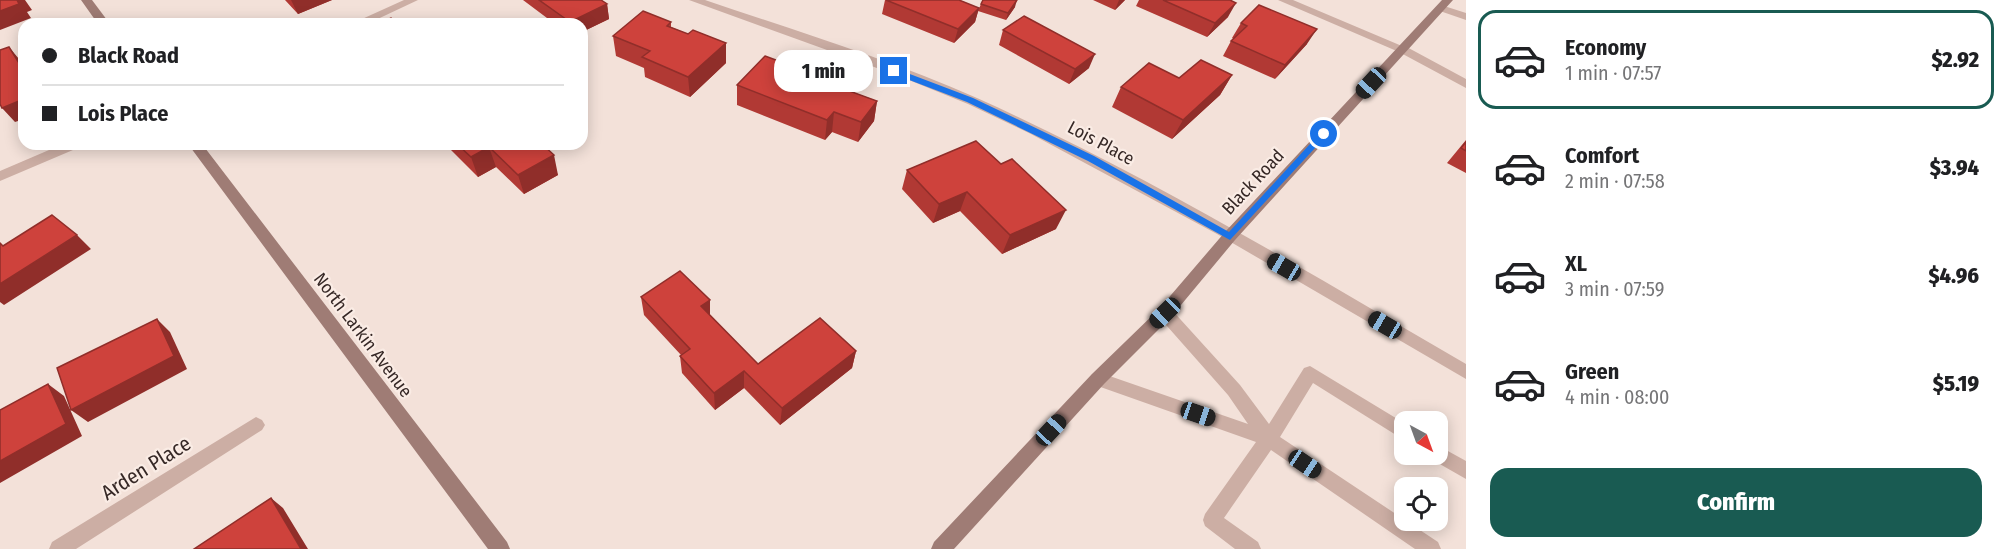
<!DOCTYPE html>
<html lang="en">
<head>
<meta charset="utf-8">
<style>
	:root { --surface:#fff; --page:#f6f6f6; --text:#202124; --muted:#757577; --line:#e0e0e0; --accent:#195b52 }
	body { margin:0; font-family:"Fira Sans Condensed",sans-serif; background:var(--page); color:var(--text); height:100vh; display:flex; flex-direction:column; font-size:22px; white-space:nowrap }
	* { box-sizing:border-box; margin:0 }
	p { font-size:20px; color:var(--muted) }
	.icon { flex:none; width:33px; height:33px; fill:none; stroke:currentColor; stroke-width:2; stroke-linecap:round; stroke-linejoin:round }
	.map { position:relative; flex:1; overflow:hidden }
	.sheet { display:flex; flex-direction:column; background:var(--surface); width:540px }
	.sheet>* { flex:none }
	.banner { position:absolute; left:18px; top:18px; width:570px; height:132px; border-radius:18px; box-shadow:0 3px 15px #0003; display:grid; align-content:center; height:132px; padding:0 24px; background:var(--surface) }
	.needle { width:39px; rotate:139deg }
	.controls { position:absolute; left:1394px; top:411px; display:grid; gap:12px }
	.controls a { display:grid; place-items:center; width:54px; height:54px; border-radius:12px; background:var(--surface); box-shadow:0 3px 15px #0003; font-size:30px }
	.end { position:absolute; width:27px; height:27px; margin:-14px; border:8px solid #1a73e8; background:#fff; box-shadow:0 0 0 3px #fff }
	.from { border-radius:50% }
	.bubble { position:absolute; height:42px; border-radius:18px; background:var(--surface); box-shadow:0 3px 15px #0003; font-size:20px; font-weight:800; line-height:42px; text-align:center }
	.car { position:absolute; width:18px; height:36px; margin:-18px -9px; border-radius:8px; box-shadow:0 0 4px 2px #0007; background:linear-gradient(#222 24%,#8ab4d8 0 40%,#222 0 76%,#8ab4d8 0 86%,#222 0) }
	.banner b { display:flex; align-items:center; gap:21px; height:57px; font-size:22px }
	.banner b+b { border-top:2px solid var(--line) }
	.banner i { width:15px; height:15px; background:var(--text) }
	ul { padding:10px 0 0; list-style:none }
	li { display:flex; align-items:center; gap:18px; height:99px; margin:0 12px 9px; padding:0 12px; border:3px solid transparent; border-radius:18px }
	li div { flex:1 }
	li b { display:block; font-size:22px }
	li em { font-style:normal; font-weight:800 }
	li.active { border-color:var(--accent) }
	li>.icon { width:54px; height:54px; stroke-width:1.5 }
	.button { display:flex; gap:12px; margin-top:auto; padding:12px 24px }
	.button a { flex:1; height:69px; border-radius:18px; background:var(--accent); color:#fff; font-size:24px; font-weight:800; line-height:69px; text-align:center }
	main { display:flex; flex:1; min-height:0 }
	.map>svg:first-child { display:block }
</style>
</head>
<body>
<main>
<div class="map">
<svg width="1466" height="549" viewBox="0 0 1466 549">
	<rect width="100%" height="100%" fill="#f3e1d9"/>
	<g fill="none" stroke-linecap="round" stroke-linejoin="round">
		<!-- lane -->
		<path fill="#ccaea4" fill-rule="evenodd" d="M1441 5 1466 13V20L1437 10 1435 8Z
			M1403 45 1466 79V88L1399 52 1397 49Z
			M1165 307 1171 309 1240 385 1269 424 1304 368 1310 366 1404 423V440L1313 383 1280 437 1438 542 1441 549H1415L1271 450 1224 518 1258 542 1261 549H1235L1205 526 1203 520 1205 514 1256 442 1092 384 1090 379 1092 374 1098 372 1248 424 1228 395 1159 317 1157 313 1159 309Z
			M1437 445 1466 461V479L1431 459 1429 454H1437Z"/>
		<!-- street -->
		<path fill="#ccaea4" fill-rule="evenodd" d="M404 0H418L367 24H351Z
			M689 0H705C796 31 889 59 977 98 1146 174 1306 271 1466 364V379L1217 234 1031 134 968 104 899 76Z
			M1278 0H1293L1409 49 1403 53 1399 52Z
			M63 144H82L80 147 0 181V171Z
			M256 417 262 420 265 425 262 430 76 549H49L52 542Z"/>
		<!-- secondary -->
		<path fill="#9f7c75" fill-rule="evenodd" d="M81 0H92L110 24H98Z
			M1442 0H1453L1235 240 1171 317 1104 384 954 549H931L934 542 1092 374 1159 309 1225 232Z
			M188 144H202L507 542 510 549H488Z"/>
	</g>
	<!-- wall -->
	<path fill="#b13934" d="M285 0H332L298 14Z
		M523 0H601L607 4 609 19 582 32V24H555Z
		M885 0 979 8 975 22 954 43 882 14Z
		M1093 0H1125L1115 10Z
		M1139 0H1230L1228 17 1207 37 1136 6Z
		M981 4 1015 7 1006 20 978 11Z
		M671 22V27L688 34 726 43V63L690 97 645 77 644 68 616 56 613 36Z
		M1241 23 1307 44 1275 79 1223 56 1231 41 1234 39 1232 38Z
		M1003 30 1089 68 1069 84 999 45Z
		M803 70V74L877 101 874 121 858 142 832 132 825 140 737 105V85Z
		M1232 75 1220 95 1172 139 1112 107 1121 87 1179 78Z
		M1466 140V173L1447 163Z
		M976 141 1056 229 1002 254 960 211 933 223 902 189 907 170Z
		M445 144H542L558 175 524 194 496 167 478 177Z
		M641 297 710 300V316L758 364 856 351 852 368 780 425 744 388 715 410 682 373 680 356 681 355 644 315Z"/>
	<!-- shaded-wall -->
	<path fill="#902e2a" d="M17 0H25L32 10 27 12 31 18 0 30V11Z
		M291 0H332L298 14Z
		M1017 0 1015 7 1006 20 1008 13Z
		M1119 0H1125L1115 10Z
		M1236 3 1228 17 1207 37 1215 23Z
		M607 4 609 19 582 32V24H570V22Z
		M979 8 975 22 954 43 958 29Z
		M1317 29 1307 44 1275 79 1285 65Z
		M726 43V63L690 97 688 77Z
		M9 47 24 65V71Z
		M1095 54 1089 68 1069 84 1075 69Z
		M1232 75 1220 95 1172 139 1183 120Z
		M24 99V119L15 122 2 108Z
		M877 101 874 121 858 142 861 122Z
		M834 112 832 132 825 140 827 120Z
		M489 147 496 167 478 177 471 157Z
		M554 155 558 175 524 194 518 175Z
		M967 192 960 211 933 223 939 204Z
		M1066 210 1056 229 1002 254 1010 235Z
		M77 235 91 249 4 305 0 302V284Z
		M710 300V319L701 306Z
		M157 319 170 332 187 369 88 422 71 410Z
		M856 351 852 368 780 425 782 408Z
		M744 371V388L715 410 714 393Z
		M48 384 64 396 82 436 0 483V461Z
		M271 498 283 508 308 549H301Z"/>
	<!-- building -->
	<path fill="#ce423c" stroke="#902e2a" stroke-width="1.5" d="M0 0H17L19 4 0 11Z
		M539 0H601L607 4 570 22Z
		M886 0H959L979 8 958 29Z
		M983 0H1017L1008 13 981 4Z
		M1163 0H1230L1236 3 1215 23Z
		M1259 5 1317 29 1285 65 1231 41 1247 26 1241 23Z
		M643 11 671 22 667 26 688 34 693 30 726 43 688 77 642 57 650 51 613 36Z
		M1024 16 1095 54 1075 69 1003 30Z
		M391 18 399 24H377Z
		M9 47 24 71V99L2 108 0 104V50Z
		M765 56 803 70 800 73 877 101 861 122 834 112 827 120 737 85Z
		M1201 60 1232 75 1183 120 1121 87 1149 63 1179 78Z
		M976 141 1001 164 1012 159 1066 210 1010 235 967 192 939 204 907 170Z
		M1466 142V151L1461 148Z
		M457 144H542L554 155 518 175 489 147 471 157Z
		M52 215 77 235 0 284V243L3 246Z
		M680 271 710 300 701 306 758 364 820 318 856 351 782 408 744 371 714 393 680 356 690 349 641 297Z
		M157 319 174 356 71 410 57 368Z
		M48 384 66 424 0 461V410Z
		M271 498 301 549H194Z"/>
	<!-- route -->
	<path fill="#1a73e8" d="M894 68 973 98 1094 156 1229 232 1321 132 1328 134 1230 240 1088 161 967 102 891 73 890 71Z"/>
	<g text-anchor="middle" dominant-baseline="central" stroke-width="4.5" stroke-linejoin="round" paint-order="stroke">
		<!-- street labels -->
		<g font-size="18" fill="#362826" stroke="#faece5">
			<text transform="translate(1101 143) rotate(28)">Lois Place</text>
			<text transform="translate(1253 182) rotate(-47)">Black Road</text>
			<text transform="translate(363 335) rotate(53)">North Larkin Avenue</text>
		</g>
		<!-- near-street labels -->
		<g font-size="21" fill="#362826" stroke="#faece5">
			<text transform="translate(146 468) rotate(-32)">Arden Place</text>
		</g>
	</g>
</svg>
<div class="controls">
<a><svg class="needle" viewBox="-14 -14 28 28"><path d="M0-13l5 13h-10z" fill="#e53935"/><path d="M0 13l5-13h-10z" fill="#757577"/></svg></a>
<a><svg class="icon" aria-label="locate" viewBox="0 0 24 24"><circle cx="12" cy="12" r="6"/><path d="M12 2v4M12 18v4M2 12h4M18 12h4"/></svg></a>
</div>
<i class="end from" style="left:1324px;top:134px"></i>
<i class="end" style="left:894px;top:71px"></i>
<div class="bubble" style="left:774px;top:50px;width:99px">1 min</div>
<i class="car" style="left:1371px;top:83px;rotate:223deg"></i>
<i class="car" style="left:1284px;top:267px;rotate:300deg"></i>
<i class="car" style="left:1165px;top:313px;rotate:226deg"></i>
<i class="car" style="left:1385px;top:325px;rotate:300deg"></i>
<i class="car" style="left:1198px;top:414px;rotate:109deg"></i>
<i class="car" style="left:1051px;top:430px;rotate:43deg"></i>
<i class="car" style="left:1305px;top:464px;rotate:124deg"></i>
<div class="banner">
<b><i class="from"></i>Black Road</b>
<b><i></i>Lois Place</b>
</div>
</div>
<section class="sheet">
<ul>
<li class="active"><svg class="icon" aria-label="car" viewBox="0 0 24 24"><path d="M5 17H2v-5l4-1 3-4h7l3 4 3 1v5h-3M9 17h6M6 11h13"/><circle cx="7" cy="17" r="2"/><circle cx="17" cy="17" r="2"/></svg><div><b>Economy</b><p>1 min · 07:57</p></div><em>$2.92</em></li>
<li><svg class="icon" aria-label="car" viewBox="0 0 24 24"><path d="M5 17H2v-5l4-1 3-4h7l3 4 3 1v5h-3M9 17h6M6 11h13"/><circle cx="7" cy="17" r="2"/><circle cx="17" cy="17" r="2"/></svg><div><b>Comfort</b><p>2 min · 07:58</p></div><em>$3.94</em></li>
<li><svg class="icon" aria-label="car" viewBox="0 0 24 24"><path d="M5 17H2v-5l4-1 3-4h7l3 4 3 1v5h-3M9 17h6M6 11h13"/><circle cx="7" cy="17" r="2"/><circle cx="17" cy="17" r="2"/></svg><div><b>XL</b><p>3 min · 07:59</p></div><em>$4.96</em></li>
<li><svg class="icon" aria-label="car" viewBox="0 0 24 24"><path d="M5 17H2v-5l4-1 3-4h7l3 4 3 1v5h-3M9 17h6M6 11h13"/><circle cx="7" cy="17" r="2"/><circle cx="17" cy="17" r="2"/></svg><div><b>Green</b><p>4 min · 08:00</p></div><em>$5.19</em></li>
</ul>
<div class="button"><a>Confirm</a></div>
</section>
</main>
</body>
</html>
